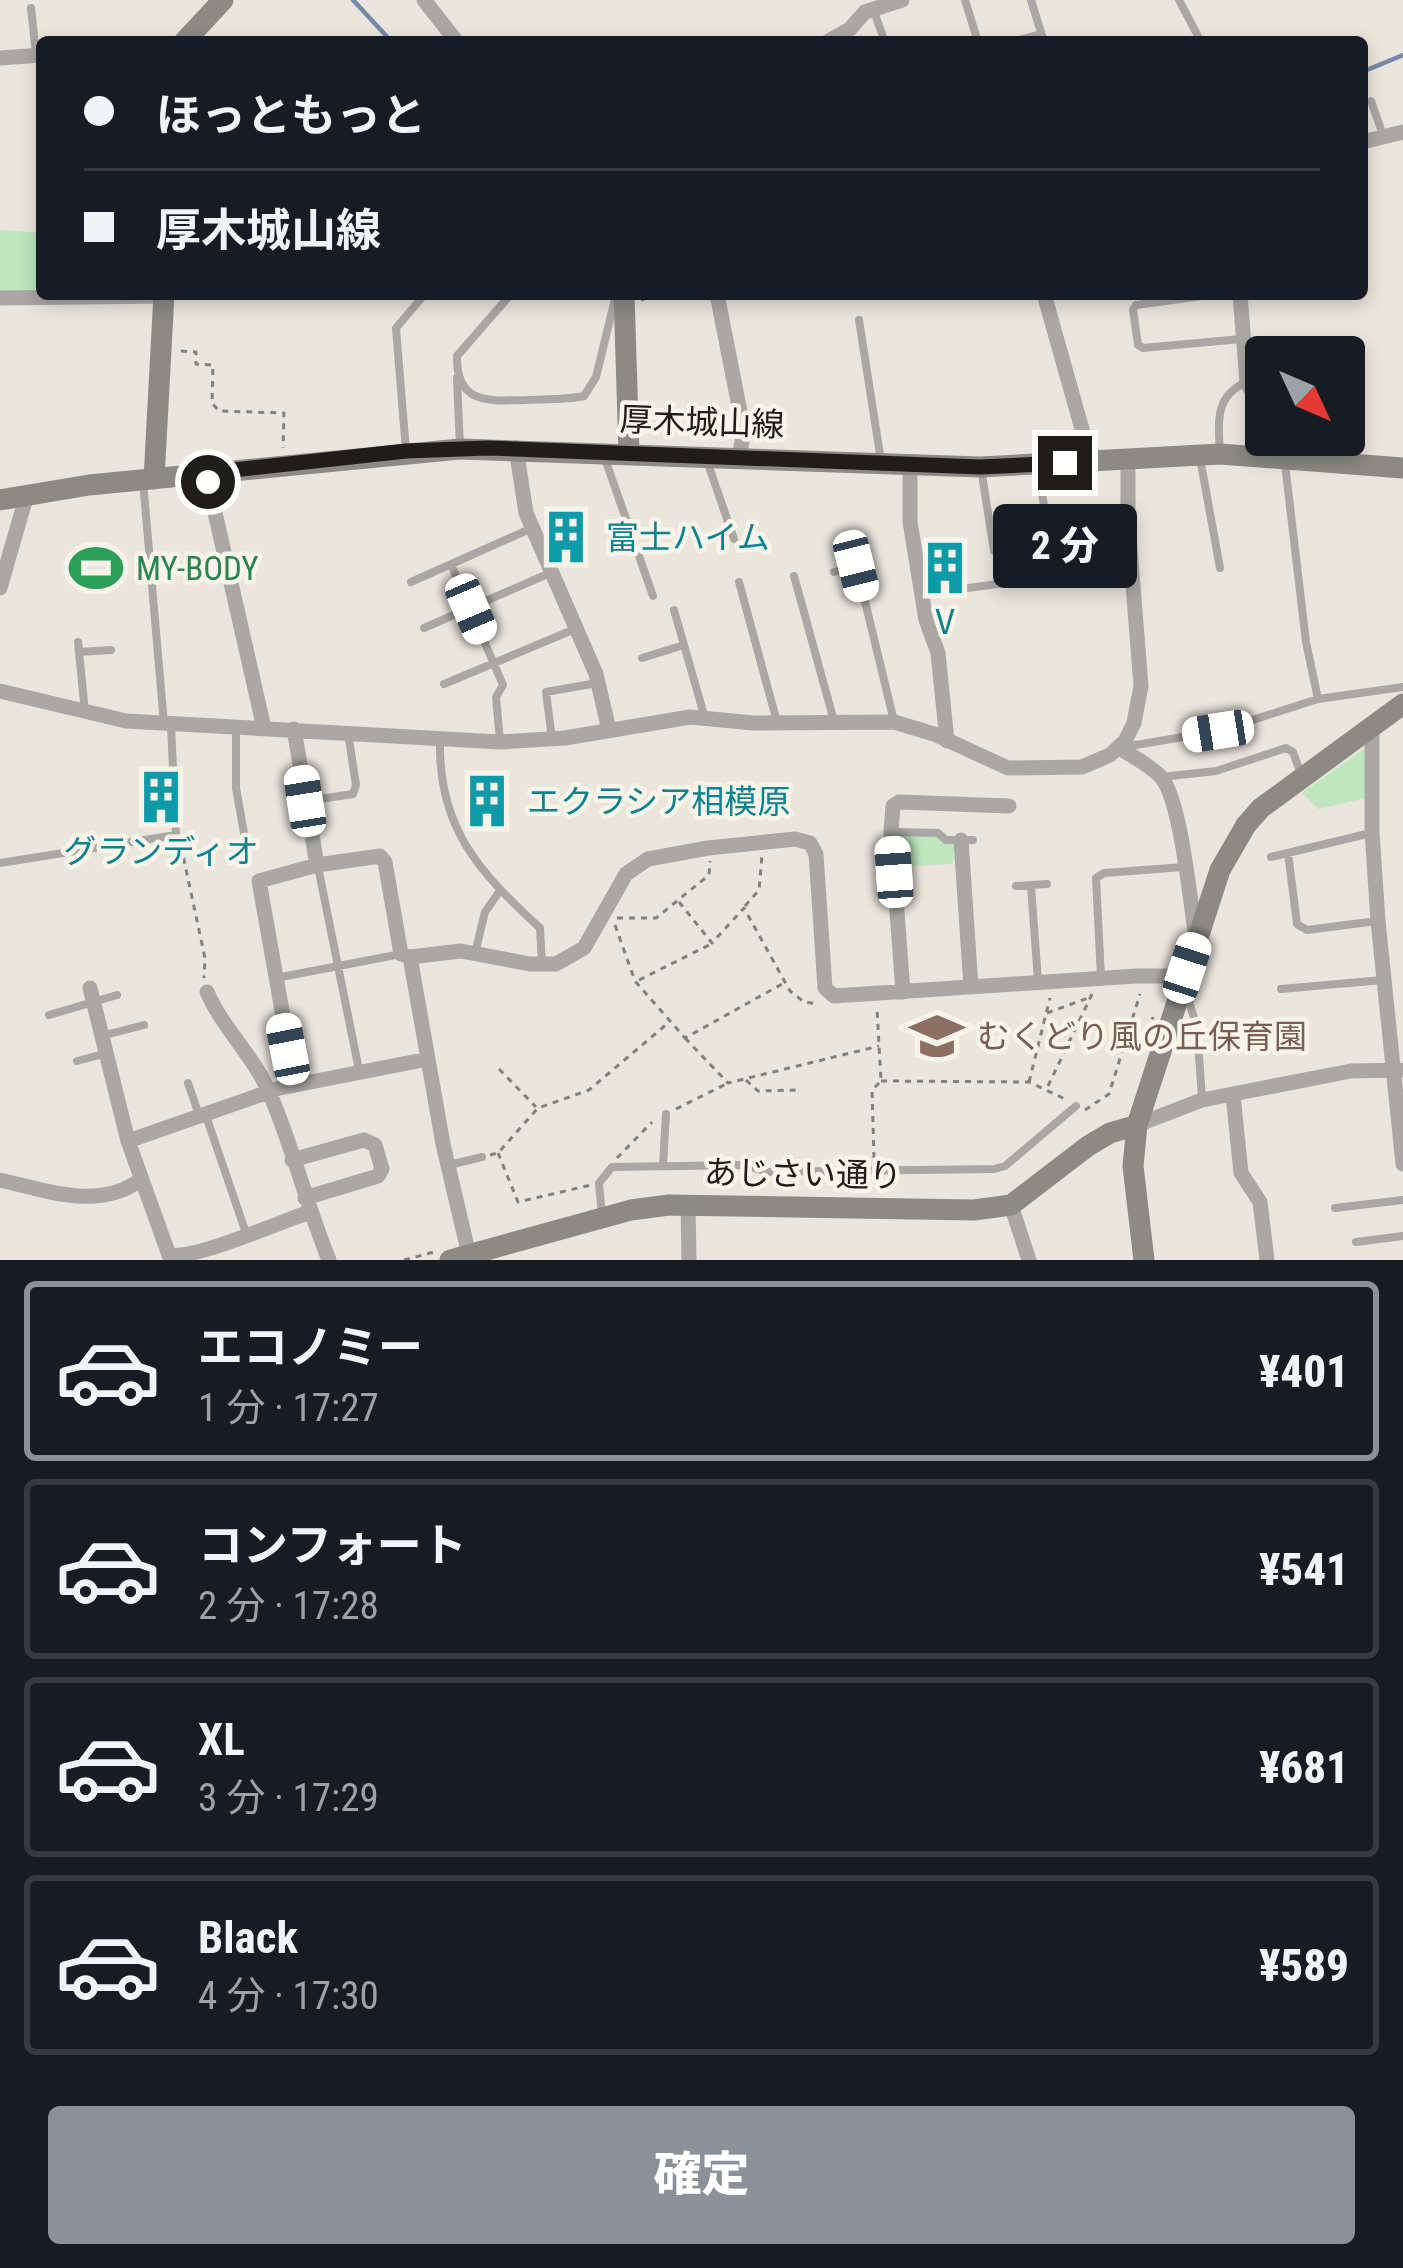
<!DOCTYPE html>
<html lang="ja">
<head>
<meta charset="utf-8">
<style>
	:root { --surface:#171b24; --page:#20242c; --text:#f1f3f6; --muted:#9ea1a6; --line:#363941; --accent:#8c9099 }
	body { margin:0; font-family:"Roboto Condensed","Noto Sans JP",sans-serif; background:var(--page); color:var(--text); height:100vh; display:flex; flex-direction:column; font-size:45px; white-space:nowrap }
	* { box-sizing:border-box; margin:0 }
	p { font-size:39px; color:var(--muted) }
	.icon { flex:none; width:66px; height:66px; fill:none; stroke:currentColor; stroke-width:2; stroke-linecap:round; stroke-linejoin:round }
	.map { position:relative; height:1260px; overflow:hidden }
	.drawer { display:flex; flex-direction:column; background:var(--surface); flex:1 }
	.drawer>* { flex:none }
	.top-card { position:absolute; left:36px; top:36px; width:1332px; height:264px; border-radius:12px; box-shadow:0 6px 18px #0003; display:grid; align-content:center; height:264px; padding:0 48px; background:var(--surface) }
	.needle { width:78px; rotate:134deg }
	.fabs { position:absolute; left:1245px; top:336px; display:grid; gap:24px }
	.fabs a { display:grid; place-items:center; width:120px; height:120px; border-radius:12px; background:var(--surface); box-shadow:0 6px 18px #0003; font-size:60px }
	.end { position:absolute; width:54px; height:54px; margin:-27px; border:15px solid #1f1d1a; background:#fff; box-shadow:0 0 0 6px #fff }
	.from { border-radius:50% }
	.bubble { position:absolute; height:84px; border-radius:12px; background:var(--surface); box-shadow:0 6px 18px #0003; font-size:39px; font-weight:800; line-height:84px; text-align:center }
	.car { position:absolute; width:36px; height:72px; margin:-36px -18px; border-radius:15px; box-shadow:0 0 9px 3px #0007; background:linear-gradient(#fff 24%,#345 0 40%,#fff 0 76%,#345 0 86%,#fff 0) }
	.top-card b { display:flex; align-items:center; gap:42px; height:114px; font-size:45px }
	.top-card b+b { border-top:3px solid var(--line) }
	.top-card i { width:30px; height:30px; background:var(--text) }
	ul { padding:21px 0 0; list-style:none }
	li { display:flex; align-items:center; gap:36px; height:180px; margin:0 24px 18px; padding:0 24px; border:6px solid var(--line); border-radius:12px }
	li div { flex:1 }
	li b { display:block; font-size:45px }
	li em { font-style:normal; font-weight:800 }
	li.selected { border-color:var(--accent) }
	li>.icon { width:108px; height:108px; stroke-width:1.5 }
	.button { display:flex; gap:24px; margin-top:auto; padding:24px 48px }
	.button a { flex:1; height:138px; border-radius:12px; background:var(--accent); color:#fff; font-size:48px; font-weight:800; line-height:138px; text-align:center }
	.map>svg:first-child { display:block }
</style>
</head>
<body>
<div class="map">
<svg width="1403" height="1260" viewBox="0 0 1403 1260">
	<rect width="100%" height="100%" fill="#ebe6dd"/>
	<!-- green -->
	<path fill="#bfe6bf" d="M0 230 42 233V291H0Z
		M1364 749 1366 798 1318 809 1302 793Z
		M891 832 938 833 946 840H961L952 864 900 867Z"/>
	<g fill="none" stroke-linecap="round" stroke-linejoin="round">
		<!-- stream -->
		<path stroke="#7788a8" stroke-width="4.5" d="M353 0 392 42
			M1362 72 1403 55"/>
		<!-- path -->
		<path stroke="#84817b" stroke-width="3" stroke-dasharray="6 6" stroke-linecap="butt" d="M641 300 660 294
			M181 351 196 352V364L213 365 212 403 219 411 284 413 283 448
			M181 846 205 958 204 978
			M679 902 712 943 744 908 790 991 804 1002 819 1004
			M745 906 759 890 762 855
			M617 918H656L709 875 710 861
			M615 925 635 981 685 1038 784 983
			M639 980 711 944
			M1047 1013 1088 998
			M685 1038 728 1083 879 1046
			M1140 1053 1153 1017
			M499 1069 536 1107
			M746 1080 758 1091 799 1090
			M881 1081 1029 1082 1067 1100
			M1029 1082 1050 998
			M1048 1086 1093 992
			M676 1109 726 1084
			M1085 1110 1109 1094 1140 994
			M498 1153 518 1202 591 1185
			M490 1155 498 1153 538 1108 589 1090 667 1024
			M617 1158 652 1122
			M874 1158 872 1090 881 1081 877 1009
			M404 1260 434 1252"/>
		<!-- lane -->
		<path stroke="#a9a8a4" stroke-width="8" d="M965 0 978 42
			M1031 0 1044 42
			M1179 0 1201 42
			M31 8 36 54
			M873 9 885 42
			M1012 42 1041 34
			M1371 101 1383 135
			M511 294 457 356C456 404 487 401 525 400 545 399 565 400 584 396L596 377 616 295
			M1216 294 1136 305 1133 310 1138 345 1143 348 1241 339
			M859 320 881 461
			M457 378 460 447
			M406 451 396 328 425 294
			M1220 453C1218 421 1215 395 1247 382
			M604 456 653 596
			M1200 458 1220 568
			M707 461 734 539
			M1285 464 1306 642 1318 699
			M1038 467 1047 525
			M981 468 994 551
			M143 481 164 724
			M854 556 894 721
			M451 564 503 685 496 697 500 741
			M834 572 856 566
			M794 576 834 721
			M411 582 530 529
			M739 582 777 722
			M923 594 1065 575
			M674 610 704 715
			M424 628 550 573
			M78 642 85 712
			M79 652 111 650
			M642 658 684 645
			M444 684 575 629
			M236 728V788L244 833
			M552 739 546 692 597 683
			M440 740C438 828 479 872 540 928L542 965
			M1124 747 1218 731 1318 699 1403 687
			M1161 777 1216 771 1286 748 1293 752 1302 777
			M306 801 353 794 356 785 348 733
			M893 832 938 833 946 840H973
			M1288 853 1297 924 1307 930 1377 921
			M1271 857 1371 833
			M0 863 176 835 171 725
			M318 867 359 1070
			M1016 886 1047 884
			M1031 886 1038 981
			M475 953 485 912 499 892
			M1101 977 1096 878 1104 873 1184 867
			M276 978 401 954
			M1281 989 1383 980
			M1187 995 1197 1028 1202 1098
			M49 1015 117 995
			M105 1035 144 1025
			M77 1061 104 1054
			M188 1083 199 1115
			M206 1116 246 1233
			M449 1165 482 1157
			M663 1165 666 1114
			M1335 1208 1403 1200
			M602 1216 599 1183 612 1167 745 1165 766 1172 994 1169 1005 1166 1076 1106
			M1356 1242 1403 1236"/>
		<!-- street -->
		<path stroke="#a9a8a4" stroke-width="15" d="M424 0 457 42
			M827 42 850 29 865 12 902 0
			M0 58 42 55
			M1362 142 1403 132
			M717 294 744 432 739 457
			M1044 294 1091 461
			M1240 294 1247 382 1266 420
			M0 298 164 296
			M1273 435 1284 457
			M516 448 526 513 596 674 609 730
			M910 465V522L926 620 938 653 947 741
			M206 473 264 728
			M0 588 27 494
			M0 691 126 721 500 742 565 738 690 717 753 723 894 722 934 734 1008 768 1082 767 1110 755 1125 741 1134 723 1141 686 1128 523V457
			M294 729 317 865
			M1372 730V832L1378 921 1403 1164
			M1120 748C1133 757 1149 765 1160 776 1181 797 1190 903 1196 937
			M961 840 971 987
			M90 988 128 1141 169 1255C195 1260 279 1222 310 1212
			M207 992C223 1029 254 1056 270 1094 293 1148 307 1206 329 1260
			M903 992 891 832 893 806 899 802 1009 806
			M295 1084 259 881 317 865 380 856 385 862 401 954 410 957
			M1233 1095 1241 1173 1260 1202 1267 1260
			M1137 1125 1202 1100 1351 1071 1400 1070
			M128 1141 280 1088 428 1059
			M292 1160 364 1140 375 1145 382 1169 378 1176 305 1198
			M0 1180C44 1190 99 1211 140 1180
			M688 1205 689 1260
			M1011 1205 1029 1260
			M469 1255 443 1144 410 957 461 951 530 964H556L584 948 626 874 648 859 708 848 795 839 810 843 816 854 825 988 834 996 1136 976H1171L1183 981"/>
		<!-- secondary -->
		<path stroke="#8b8a84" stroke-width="21" d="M184 42 223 0
			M624 294 629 452
			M154 479 164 294
			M0 500 89 485 460 449 980 467 1220 454 1403 468
			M450 1260 631 1210 669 1205 974 1210 1011 1205 1088 1146 1110 1133 1137 1125
			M1144 1260 1133 1166 1137 1125 1220 870 1246 825 1261 808 1403 704"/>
	</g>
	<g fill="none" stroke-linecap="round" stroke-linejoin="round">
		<!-- route -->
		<path stroke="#1f1d1a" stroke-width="15" d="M208 482 206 473 406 451 488 448 980 467 1065 463"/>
	</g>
	<!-- icons -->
	<defs>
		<symbol id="building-bare" viewBox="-9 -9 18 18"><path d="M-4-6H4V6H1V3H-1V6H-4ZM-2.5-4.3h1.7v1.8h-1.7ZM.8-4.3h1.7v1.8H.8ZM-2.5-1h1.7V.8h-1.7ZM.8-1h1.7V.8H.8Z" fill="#0f9aa8" stroke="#f8f4ea" stroke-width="2.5" paint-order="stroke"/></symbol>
		<symbol id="stadium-bare" viewBox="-9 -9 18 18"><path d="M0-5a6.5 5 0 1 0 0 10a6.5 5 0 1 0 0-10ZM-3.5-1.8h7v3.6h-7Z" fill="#2e9e5b" stroke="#f8f4ea" stroke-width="2.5" paint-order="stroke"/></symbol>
		<symbol id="school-bare" viewBox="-9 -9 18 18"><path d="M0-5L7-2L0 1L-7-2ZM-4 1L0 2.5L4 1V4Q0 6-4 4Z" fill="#8d6e63" stroke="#f8f4ea" stroke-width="2.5" paint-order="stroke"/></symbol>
	</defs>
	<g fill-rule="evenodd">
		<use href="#building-bare" x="528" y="499" width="76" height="76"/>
		<use href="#stadium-bare" x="58" y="530" width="76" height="76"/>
		<use href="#building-bare" x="907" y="530" width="76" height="76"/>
		<use href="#building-bare" x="123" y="759" width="76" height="76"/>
		<use href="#building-bare" x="449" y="763" width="76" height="76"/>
		<use href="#school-bare" x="899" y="998" width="76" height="76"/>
	</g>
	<g text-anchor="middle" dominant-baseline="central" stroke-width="9" stroke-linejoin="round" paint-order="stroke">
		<!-- street labels -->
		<g font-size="33" fill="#1f1d1a" stroke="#f8f4ea">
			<text transform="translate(702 422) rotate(2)">厚木城山線</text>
			<text transform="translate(803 1174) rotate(1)">あじさい通り</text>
		</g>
		<!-- culture labels -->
		<g font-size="33" fill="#0d838f" stroke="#f8f4ea" text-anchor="start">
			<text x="606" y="537">富士ハイム</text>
			<text x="945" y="622" text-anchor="middle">Ⅴ</text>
			<text x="527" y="801">エクラシア相模原</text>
			<text x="161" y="851" text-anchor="middle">グランディオ</text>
		</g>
		<!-- leisure labels -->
		<g font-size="33" fill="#27864d" stroke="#f8f4ea" text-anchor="start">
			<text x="136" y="568">MY-BODY</text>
		</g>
		<!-- education labels -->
		<g font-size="33" fill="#785e54" stroke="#f8f4ea" text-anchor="start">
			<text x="977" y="1036">むくどり風の丘保育園</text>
		</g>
	</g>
</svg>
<div class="fabs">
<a><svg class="needle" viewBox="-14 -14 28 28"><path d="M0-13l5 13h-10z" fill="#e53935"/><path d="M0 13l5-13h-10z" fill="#9ea1a6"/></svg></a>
</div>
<i class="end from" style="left:208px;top:482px"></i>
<i class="end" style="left:1065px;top:463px"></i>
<div class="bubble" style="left:993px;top:504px;width:144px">2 分</div>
<i class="car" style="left:856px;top:566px;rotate:166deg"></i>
<i class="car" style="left:471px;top:609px;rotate:157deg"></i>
<i class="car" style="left:1218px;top:731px;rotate:261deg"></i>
<i class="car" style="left:305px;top:801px;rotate:351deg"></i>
<i class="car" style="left:894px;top:872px;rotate:356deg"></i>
<i class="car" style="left:1187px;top:968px;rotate:18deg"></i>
<i class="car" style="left:288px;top:1049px;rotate:349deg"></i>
<div class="top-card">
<b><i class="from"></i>ほっともっと</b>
<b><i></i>厚木城山線</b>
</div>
</div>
<section class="drawer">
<ul>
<li class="selected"><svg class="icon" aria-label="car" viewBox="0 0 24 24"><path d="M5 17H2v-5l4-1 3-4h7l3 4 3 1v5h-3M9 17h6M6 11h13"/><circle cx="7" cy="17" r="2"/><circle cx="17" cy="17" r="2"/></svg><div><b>エコノミー</b><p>1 分 · 17:27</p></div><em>¥401</em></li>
<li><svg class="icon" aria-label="car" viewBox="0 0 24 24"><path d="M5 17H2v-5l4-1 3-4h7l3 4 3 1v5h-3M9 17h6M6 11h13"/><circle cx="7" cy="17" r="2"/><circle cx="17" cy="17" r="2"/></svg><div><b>コンフォート</b><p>2 分 · 17:28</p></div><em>¥541</em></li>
<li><svg class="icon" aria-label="car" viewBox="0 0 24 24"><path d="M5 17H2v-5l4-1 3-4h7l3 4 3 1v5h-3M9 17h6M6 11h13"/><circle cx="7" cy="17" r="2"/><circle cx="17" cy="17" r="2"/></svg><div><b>XL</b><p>3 分 · 17:29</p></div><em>¥681</em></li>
<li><svg class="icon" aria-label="car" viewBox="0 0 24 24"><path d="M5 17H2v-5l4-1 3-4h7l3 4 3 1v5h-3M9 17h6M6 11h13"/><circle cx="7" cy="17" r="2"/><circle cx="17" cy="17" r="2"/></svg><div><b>Black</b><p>4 分 · 17:30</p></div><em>¥589</em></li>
</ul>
<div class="button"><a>確定</a></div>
</section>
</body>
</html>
